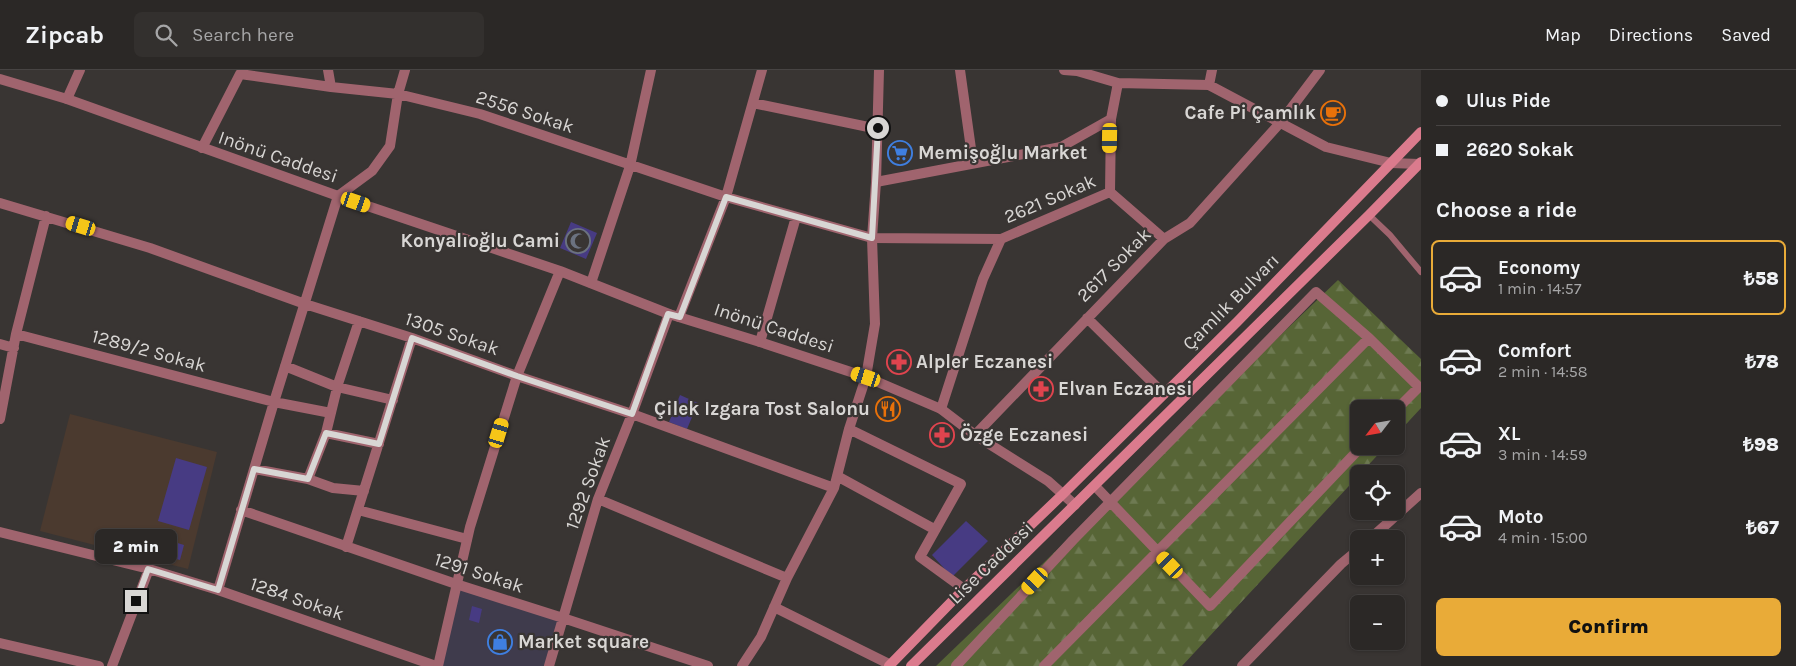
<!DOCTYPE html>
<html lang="en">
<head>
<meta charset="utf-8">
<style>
	:root { --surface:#2b2826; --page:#33302e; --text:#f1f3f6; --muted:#a6a6a7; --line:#474443; --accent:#e9ab38 }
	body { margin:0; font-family:Karla,sans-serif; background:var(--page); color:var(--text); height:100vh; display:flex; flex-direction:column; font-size:19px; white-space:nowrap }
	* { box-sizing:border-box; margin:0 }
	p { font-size:16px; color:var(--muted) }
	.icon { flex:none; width:28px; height:28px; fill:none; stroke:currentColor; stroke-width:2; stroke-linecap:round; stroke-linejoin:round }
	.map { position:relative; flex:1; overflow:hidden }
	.sheet { display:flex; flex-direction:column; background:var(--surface); width:375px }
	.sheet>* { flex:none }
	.banner { display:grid; align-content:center; height:110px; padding:0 15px; background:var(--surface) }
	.needle { width:32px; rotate:239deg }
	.tools { position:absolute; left:1350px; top:330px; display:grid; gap:10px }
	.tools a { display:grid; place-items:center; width:55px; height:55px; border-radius:8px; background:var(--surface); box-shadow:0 1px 4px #0004,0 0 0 1px var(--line); font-size:25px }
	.end { position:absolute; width:22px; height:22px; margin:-11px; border:6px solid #d8d6d4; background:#111; box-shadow:0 0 0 2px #111 }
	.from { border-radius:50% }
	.bubble { position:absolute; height:35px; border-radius:8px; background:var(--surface); box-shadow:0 1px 4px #0004,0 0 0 1px var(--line); font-size:16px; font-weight:800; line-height:35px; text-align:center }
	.car { position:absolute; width:15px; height:30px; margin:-15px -8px; border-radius:6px; box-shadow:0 0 4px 1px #0007; background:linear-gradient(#f5c518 24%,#345 0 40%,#f5c518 0 76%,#345 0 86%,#f5c518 0) }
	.banner b { display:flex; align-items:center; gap:18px; height:48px; font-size:19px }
	.banner b+b { border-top:1px solid var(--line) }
	.banner i { width:12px; height:12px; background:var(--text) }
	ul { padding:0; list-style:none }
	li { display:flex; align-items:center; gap:15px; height:75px; margin:0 10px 8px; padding:0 5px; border:2px solid transparent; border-radius:8px }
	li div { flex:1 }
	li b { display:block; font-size:19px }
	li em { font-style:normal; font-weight:800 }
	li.active { border-color:var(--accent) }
	li>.icon { width:45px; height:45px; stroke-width:1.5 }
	h2 { padding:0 15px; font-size:22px; line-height:60px }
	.button { display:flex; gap:10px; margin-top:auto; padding:10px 15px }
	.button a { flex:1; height:58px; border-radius:8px; background:var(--accent); color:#111; font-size:20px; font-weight:800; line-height:58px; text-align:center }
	header { display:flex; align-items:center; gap:30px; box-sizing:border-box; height:70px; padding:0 25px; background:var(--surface); border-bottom:1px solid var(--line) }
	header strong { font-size:24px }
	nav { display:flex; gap:28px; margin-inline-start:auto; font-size:18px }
	.search { width:350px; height:45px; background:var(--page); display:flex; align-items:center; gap:12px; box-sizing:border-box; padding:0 18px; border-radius:8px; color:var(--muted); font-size:19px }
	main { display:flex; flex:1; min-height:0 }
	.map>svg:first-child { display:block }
</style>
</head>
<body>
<header>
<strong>Zipcab</strong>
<div class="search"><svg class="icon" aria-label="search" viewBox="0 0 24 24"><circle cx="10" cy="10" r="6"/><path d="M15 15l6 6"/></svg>Search here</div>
<nav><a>Map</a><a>Directions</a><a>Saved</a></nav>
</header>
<main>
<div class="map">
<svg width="1421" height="596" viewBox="0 0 1421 596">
	<defs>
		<pattern id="forest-firs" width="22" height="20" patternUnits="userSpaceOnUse" patternTransform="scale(1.25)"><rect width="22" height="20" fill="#576536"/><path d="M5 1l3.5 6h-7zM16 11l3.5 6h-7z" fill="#6e7a52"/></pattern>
	</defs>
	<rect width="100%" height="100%" fill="#393533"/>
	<!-- commercial -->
	<path fill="#3f3b4c" d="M456 514 563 548 549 596H438Z"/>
	<!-- education -->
	<path fill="#4b3a2f" d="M70 344 217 382 188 499 40 461Z"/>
	<!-- forest -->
	<path fill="url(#forest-firs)" d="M1338 210 1421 289V338L1396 365V339H1359V376H1386L1182 596H936Z"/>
	<!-- building -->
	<path fill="#473b83" d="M571 152 597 163 586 189 560 178Z
		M680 325 698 333 687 359 669 352Z
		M176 388 207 397 189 460 158 451Z
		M966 451 988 471 952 507 932 485Z
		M152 465 184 475 180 490 148 481Z
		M472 536 482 539 479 553 469 550Z"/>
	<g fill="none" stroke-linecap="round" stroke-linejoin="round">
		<!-- service -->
		<path stroke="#a0646e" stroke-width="6" d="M1369 145 1390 165 1421 202"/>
		<!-- minor -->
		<path stroke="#a0646e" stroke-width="10" d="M328 0 331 17
			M960 0 973 93
			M1064 0 1077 1 1118 13 1209 15 1326 77 1391 93 1419 94
			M1209 15 1212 0
			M67 29 80 0
			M753 33 878 59
			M202 78 240 4 331 17 398 24 480 44 726 127 872 168 1001 169 1110 122 1164 169
			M876 112 1061 77 1111 49
			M1110 122 1111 49 1118 13
			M0 133 150 178 305 234 412 268 517 306 632 344 834 418
			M591 213 630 96 651 0
			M679 247 726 127 762 0
			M1087 248 1164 324
			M16 264 274 332 331 343
			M760 272 796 147
			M0 274 14 278
			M285 296 337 317 393 330
			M941 339 983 209 1001 169
			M0 349 16 264 46 146
			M849 359 961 414 920 487 964 519
			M326 363 379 374
			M975 365 1164 169 1190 153 1280 53
			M254 399 308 409 333 418 364 421
			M837 406 934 459
			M308 409 326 363 338 314 359 251
			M1095 416 1210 536 1362 376
			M598 429 787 508
			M241 440 456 514 563 548 708 596
			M358 440 467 469
			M0 462 149 499 218 520 436 596
			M1370 469 1421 423
			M346 477 412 268
			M218 520 274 332 338 126 372 101 390 76 398 24 405 0
			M774 537 891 595
			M0 573 99 596
			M112 596 149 499
			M549 596 598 429 632 344 669 244
			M742 596 761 567 787 508 834 418 849 359 866 307
			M956 596 1073 470 1316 222 1369 268 1419 317 1396 340
			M1044 596 1369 268
			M1242 596 1341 494 1359 479"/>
		<!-- tertiary -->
		<path stroke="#a0646e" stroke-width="10" d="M0 9 67 29 338 126 560 201 669 244 760 272 866 307 941 339 975 365 1048 411 1075 435
			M1280 53 1320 0
			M866 307 875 254 872 168 876 112 879 0
			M438 596 470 457 517 306 560 201"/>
		<!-- secondary -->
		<path stroke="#db7b8d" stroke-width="10" d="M889 596 964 519 1063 424 1237 252 1421 62
			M911 596 1369 145 1421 92"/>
	</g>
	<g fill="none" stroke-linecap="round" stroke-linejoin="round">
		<!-- route -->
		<path stroke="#d8d6d4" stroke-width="6" d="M136 531 148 499 218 520 254 399 308 409 326 363 379 374 412 268 517 306 632 344 668 244 680 247 726 127 872 168 878 58"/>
	</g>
	<!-- icons -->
	<defs>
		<symbol id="cafe-ring" viewBox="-11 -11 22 22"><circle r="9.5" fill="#393533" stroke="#e8710a" stroke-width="1.5"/><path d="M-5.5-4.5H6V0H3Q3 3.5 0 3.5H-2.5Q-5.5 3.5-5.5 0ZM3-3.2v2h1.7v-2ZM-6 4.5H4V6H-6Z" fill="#e8710a"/></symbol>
		<symbol id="supermarket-ring" viewBox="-11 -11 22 22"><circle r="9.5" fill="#393533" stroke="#3f7fe0" stroke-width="1.5"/><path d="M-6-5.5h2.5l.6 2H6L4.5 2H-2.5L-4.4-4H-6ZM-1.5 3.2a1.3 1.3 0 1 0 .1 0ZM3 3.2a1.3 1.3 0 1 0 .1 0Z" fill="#3f7fe0"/></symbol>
		<symbol id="mosque-ring" viewBox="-11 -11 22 22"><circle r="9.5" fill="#393533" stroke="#6b7280" stroke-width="1.5"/><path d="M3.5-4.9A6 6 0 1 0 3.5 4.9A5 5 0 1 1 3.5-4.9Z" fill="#6b7280"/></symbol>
		<symbol id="pharmacy-ring" viewBox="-11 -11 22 22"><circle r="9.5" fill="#393533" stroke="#e0444e" stroke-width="1.5"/><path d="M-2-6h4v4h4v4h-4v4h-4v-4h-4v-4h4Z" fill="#e0444e"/></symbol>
		<symbol id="restaurant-ring" viewBox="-11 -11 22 22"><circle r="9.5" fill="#393533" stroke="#e8710a" stroke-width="1.5"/><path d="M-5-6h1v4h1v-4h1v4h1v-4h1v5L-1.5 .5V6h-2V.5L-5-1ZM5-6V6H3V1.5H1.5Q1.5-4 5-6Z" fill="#e8710a"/></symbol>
		<symbol id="shop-ring" viewBox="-11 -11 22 22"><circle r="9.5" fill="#393533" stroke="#3f7fe0" stroke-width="1.5"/><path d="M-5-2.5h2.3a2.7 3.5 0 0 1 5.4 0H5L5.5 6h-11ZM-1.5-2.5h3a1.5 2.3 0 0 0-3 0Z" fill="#3f7fe0"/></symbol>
	</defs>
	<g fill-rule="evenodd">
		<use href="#cafe-ring" x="1319" y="29" width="28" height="28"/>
		<use href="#supermarket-ring" x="886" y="69" width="28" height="28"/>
		<use href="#mosque-ring" x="564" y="157" width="28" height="28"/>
		<use href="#pharmacy-ring" x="885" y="278" width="28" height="28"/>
		<use href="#pharmacy-ring" x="1027" y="305" width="28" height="28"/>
		<use href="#restaurant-ring" x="874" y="325" width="28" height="28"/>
		<use href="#pharmacy-ring" x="928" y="351" width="28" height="28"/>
		<use href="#shop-ring" x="486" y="558" width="28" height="28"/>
	</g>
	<g text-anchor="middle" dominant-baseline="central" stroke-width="4.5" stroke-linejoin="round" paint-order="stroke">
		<!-- street labels -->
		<g font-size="19" fill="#d8d6d4" stroke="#393533">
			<text transform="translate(525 42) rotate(18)">2556 Sokak</text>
			<text transform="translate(278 87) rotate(19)">Inönü Caddesi</text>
			<text transform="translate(1050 129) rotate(-23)">2621 Sokak</text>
			<text transform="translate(1114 195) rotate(-45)">2617 Sokak</text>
			<text transform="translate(1231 232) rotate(-45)">Çamlık Bulvarı</text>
			<text transform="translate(774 258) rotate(18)">Inönü Caddesi</text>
			<text transform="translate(452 264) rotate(19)">1305 Sokak</text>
			<text transform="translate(149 281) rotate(15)">1289/2 Sokak</text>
			<text transform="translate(588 413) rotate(-70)">1292 Sokak</text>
			<text transform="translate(991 493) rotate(-44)">Lise Caddesi</text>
			<text transform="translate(479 503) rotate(18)">1291 Sokak</text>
			<text transform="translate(297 529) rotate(19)">1284 Sokak</text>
		</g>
		<!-- poi labels -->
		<g font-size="19" font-weight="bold" fill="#d8d6d4" stroke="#393533" text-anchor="start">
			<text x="1316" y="43" text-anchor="end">Cafe Pi Çamlık</text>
			<text x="918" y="83">Memişoğlu Market</text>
			<text x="560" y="171" text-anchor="end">Konyalıoğlu Cami</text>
			<text x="916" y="292">Alpler Eczanesi</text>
			<text x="1058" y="319">Elvan Eczanesi</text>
			<text x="870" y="339" text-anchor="end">Çilek Izgara Tost Salonu</text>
			<text x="960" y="365">Özge Eczanesi</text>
			<text x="518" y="572">Market square</text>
		</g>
	</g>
</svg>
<div class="tools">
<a><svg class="needle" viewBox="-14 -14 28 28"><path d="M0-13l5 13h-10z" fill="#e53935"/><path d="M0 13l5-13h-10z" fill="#a6a6a7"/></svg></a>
<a><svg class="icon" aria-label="locate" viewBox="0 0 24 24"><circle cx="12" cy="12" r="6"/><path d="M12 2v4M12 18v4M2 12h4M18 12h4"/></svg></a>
<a>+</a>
<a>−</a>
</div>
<i class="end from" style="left:878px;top:58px"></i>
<i class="end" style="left:136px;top:531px"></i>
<div class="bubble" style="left:95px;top:459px;width:82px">2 min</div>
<i class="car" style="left:1110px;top:68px;rotate:181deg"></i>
<i class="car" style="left:356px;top:132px;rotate:109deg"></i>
<i class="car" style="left:81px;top:156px;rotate:287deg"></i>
<i class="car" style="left:866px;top:307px;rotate:288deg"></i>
<i class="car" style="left:499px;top:363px;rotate:17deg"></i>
<i class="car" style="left:1170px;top:495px;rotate:316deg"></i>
<i class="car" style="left:1035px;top:511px;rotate:223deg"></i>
</div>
<section class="sheet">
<div class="banner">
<b><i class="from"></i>Ulus Pide</b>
<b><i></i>2620 Sokak</b>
</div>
<h2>Choose a ride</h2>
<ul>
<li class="active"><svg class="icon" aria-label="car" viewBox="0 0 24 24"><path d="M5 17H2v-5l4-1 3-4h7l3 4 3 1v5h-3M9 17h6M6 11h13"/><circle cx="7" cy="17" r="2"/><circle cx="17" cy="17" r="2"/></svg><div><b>Economy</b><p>1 min · 14:57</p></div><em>₺58</em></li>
<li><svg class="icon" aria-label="car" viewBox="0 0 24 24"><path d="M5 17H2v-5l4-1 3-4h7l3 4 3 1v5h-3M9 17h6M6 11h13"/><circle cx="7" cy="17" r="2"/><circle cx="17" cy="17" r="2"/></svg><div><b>Comfort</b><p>2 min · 14:58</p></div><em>₺78</em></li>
<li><svg class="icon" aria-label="car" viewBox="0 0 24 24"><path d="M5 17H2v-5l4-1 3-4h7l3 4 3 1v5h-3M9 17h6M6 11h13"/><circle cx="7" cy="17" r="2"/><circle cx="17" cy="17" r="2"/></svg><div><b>XL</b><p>3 min · 14:59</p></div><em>₺98</em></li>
<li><svg class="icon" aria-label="car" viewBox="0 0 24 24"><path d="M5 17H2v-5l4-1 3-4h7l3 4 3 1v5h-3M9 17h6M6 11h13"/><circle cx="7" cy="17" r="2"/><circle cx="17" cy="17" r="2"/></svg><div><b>Moto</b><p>4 min · 15:00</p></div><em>₺67</em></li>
</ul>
<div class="button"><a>Confirm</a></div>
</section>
</main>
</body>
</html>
